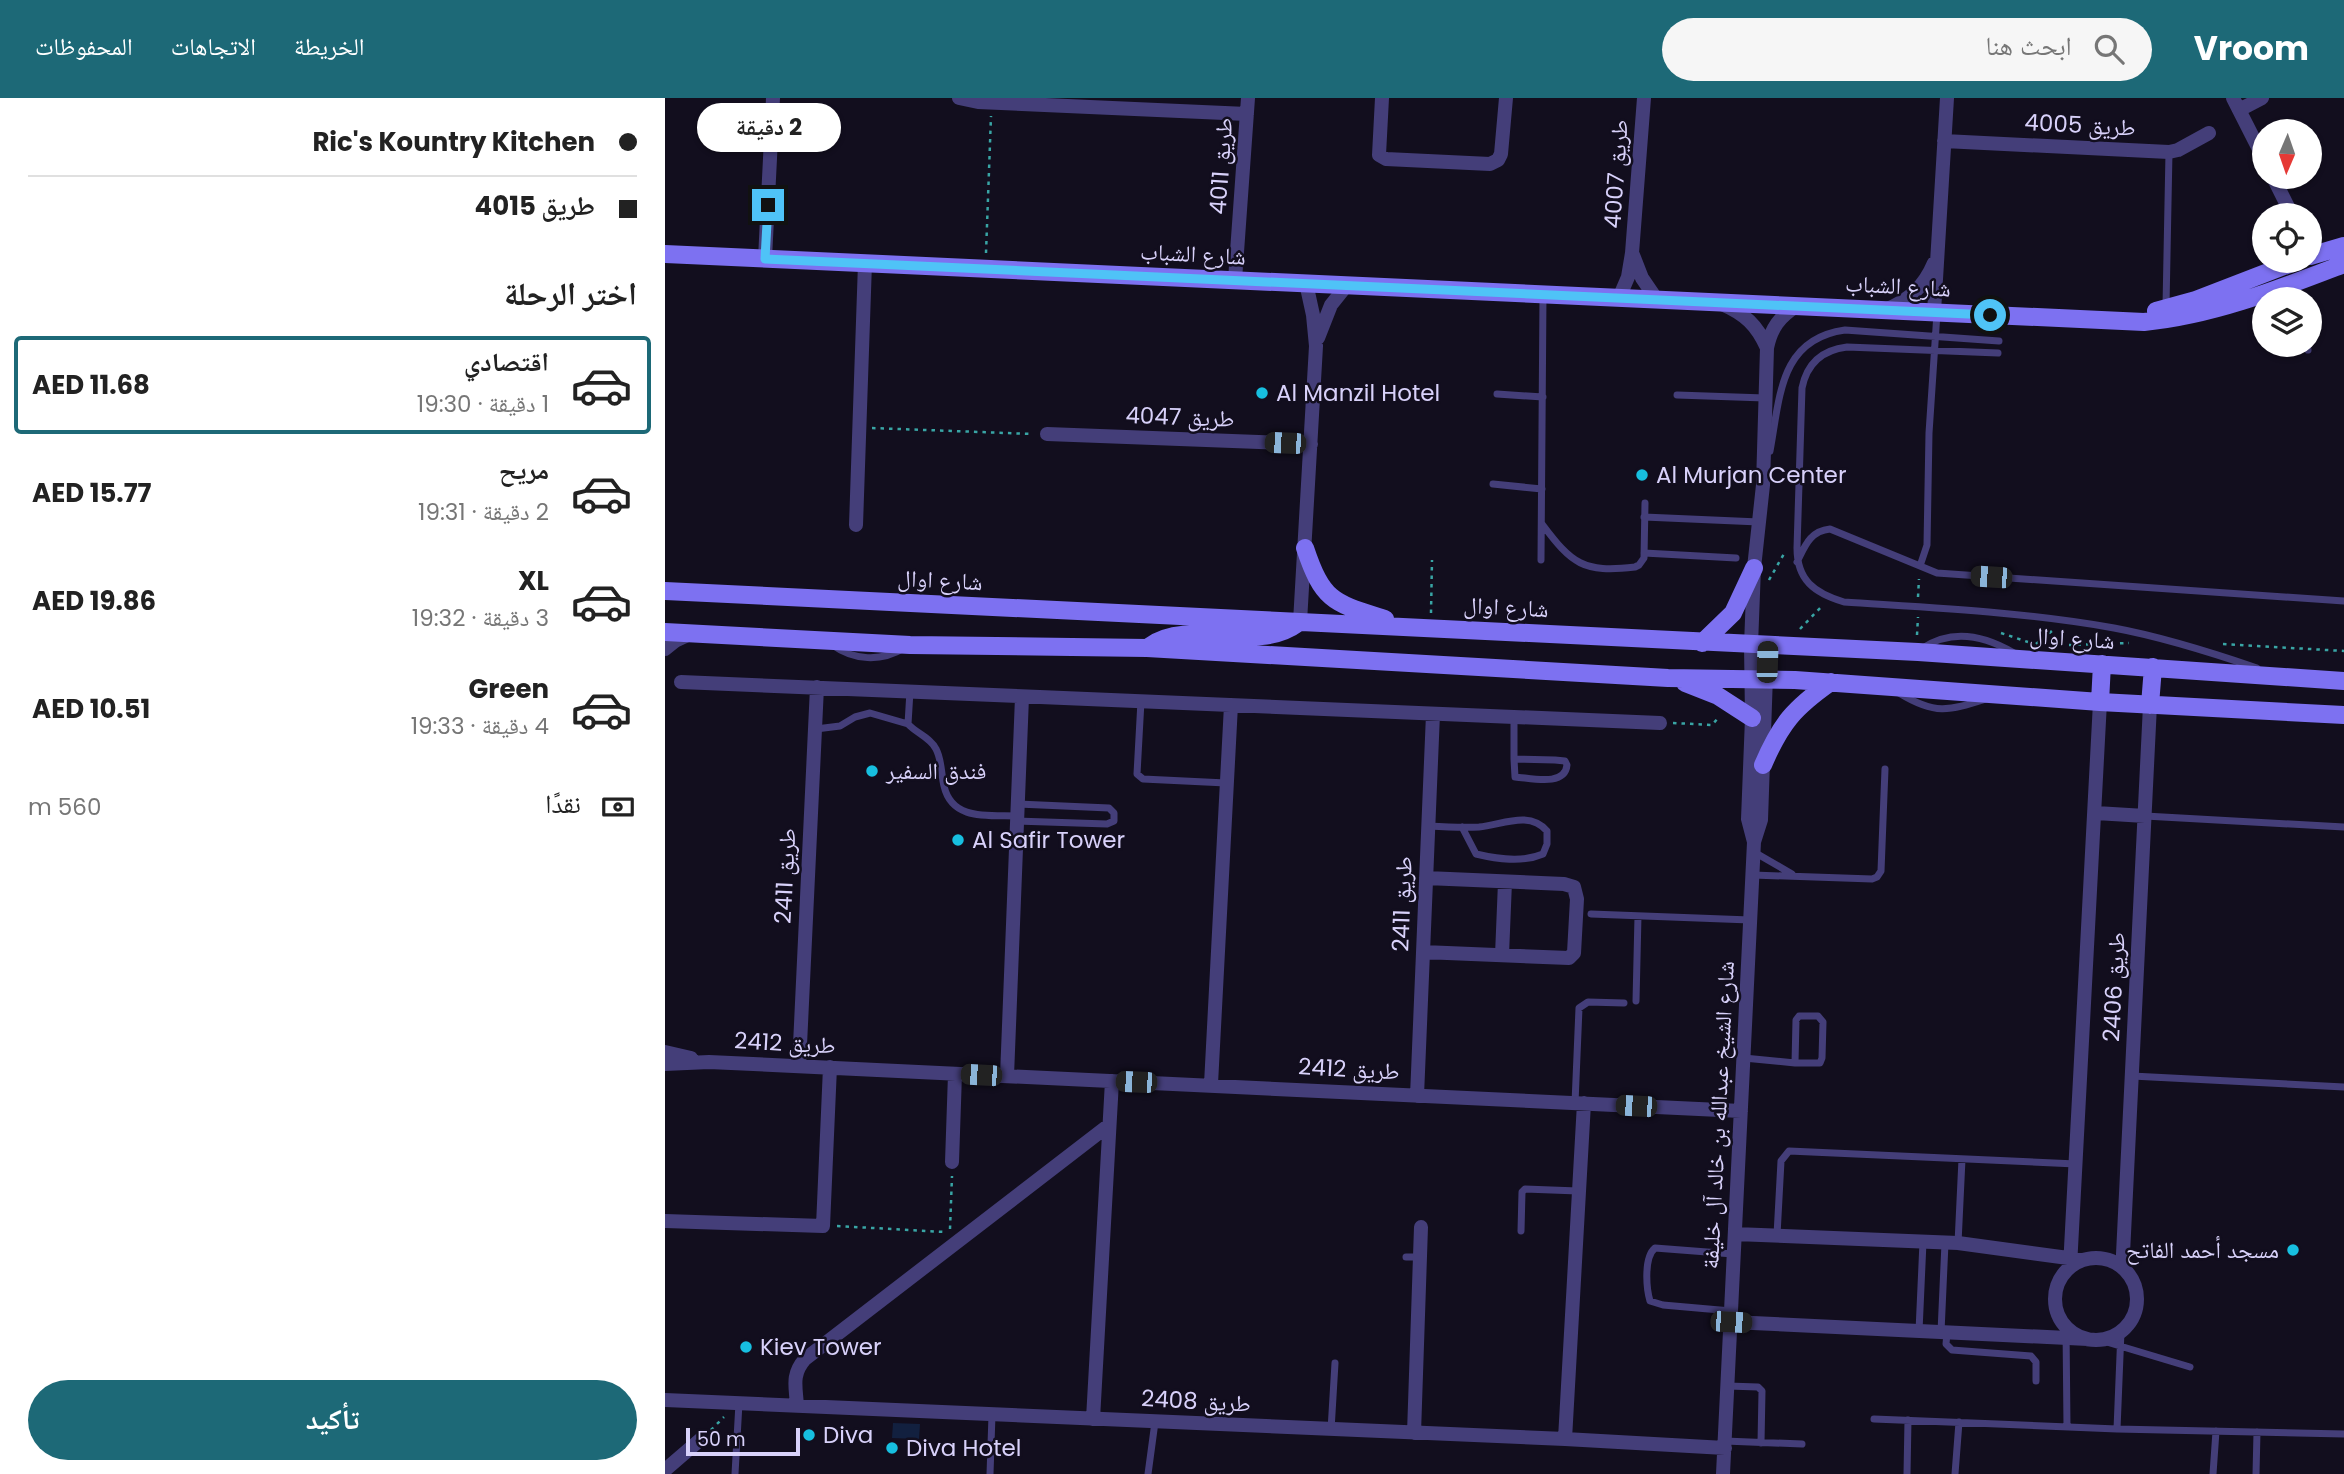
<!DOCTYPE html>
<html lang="ar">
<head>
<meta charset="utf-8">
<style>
	:root { --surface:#fff; --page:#f6f6f6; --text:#222; --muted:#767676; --line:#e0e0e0; --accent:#1d6977 }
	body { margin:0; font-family:Poppins,"Noto Naskh Arabic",sans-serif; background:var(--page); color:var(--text); direction:rtl; height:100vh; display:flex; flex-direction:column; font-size:26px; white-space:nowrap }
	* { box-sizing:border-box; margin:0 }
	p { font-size:23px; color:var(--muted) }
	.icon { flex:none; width:38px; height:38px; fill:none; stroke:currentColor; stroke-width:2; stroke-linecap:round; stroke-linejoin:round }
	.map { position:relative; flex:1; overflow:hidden; direction:ltr }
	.drawer { display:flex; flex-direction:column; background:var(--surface); width:665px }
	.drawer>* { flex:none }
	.top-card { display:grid; align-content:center; height:154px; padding:0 28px; background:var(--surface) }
	.needle { width:46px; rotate:182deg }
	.tools { position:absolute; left:1587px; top:21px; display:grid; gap:14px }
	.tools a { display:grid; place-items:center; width:70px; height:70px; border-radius:50%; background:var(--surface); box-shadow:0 2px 5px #0004; font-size:35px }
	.scale { position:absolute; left:21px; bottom:18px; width:114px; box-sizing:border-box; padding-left:7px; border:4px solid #d8d1fa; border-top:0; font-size:19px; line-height:24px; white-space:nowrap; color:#d8d1fa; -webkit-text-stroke:5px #120e1e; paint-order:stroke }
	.end { position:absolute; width:32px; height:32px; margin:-16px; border:9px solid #4fc3f7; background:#111; box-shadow:0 0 0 4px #111 }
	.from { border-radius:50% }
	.bubble { position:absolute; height:49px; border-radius:24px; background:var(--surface); box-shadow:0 2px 5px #0004; font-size:23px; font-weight:700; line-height:49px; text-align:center; direction:rtl }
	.car { position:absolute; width:21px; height:42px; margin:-21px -10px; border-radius:9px; box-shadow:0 0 5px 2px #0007; background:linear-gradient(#222 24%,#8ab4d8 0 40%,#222 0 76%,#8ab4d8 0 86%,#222 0) }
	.top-card b { display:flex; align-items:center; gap:24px; height:66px; font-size:26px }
	.top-card b+b { border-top:2px solid var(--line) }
	.top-card i { width:18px; height:18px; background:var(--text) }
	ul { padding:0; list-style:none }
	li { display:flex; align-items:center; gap:21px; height:98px; margin:0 14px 10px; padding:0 14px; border:4px solid transparent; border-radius:7px }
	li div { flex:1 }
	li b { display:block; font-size:26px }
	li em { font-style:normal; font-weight:700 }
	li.selected { border-color:var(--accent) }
	li>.icon { width:63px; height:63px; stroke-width:1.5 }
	h2 { padding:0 28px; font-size:32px; line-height:84px }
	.pay { display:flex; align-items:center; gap:18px; height:77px; padding:0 28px; font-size:26px }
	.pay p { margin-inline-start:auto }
	.primary-button { display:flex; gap:14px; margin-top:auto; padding:14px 28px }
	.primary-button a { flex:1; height:80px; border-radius:42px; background:var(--accent); color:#fff; font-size:28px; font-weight:700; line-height:80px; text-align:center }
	header { display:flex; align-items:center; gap:42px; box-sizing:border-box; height:98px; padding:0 35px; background:var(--accent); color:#fff }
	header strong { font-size:33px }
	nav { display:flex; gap:38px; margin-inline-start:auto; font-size:24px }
	.search { width:490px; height:63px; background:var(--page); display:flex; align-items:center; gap:18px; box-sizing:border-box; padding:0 24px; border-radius:38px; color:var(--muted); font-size:26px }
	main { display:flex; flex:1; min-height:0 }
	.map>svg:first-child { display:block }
</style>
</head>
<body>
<header>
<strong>Vroom</strong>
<div class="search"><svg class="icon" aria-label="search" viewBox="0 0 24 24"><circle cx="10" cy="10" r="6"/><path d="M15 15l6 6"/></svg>ابحث هنا</div>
<nav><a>الخريطة</a><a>الاتجاهات</a><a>المحفوظات</a></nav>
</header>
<main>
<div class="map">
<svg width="1679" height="1376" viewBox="0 0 1679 1376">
	<rect width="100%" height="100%" fill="#120e1e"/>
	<!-- water -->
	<path fill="#12203f" d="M228 1325 255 1326 254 1341 227 1340Z"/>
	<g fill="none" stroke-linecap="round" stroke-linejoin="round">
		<!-- path -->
		<path stroke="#39a5a5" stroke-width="2.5" stroke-dasharray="3.5 5" stroke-linecap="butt" d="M321 155 326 18
			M207 330 368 336
			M1104 482 1120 454
			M1253 499 1254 481
			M766 515 767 462
			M1135 531 1157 508
			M1336 535 1363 544
			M1252 537 1253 519
			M1371 546 1387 533
			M1558 546 1679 553
			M1404 547 1464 545
			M1008 625 1047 627 1054 619
			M172 1128 280 1134
			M285 1131 287 1078
			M46 1332 59 1319"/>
		<!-- lane -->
		<path stroke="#443e79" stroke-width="7" d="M1501 208 1504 54
			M1629 247 1631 251
			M1642 247 1643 252
			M1333 255 1182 249C1157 252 1142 265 1137 290L1132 450C1132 482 1149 495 1179 504 1269 510 1360 514 1449 530 1498 539 1545 554 1592 570
			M832 296 878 299
			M1012 297 1100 300
			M1105 353C1115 300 1114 241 1180 232L1334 243
			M828 386 877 391
			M979 419 1094 424
			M877 426C907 466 918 475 970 469L974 467 979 460 980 405
			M979 455 1071 460
			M876 462 878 197
			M1132 464C1140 448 1145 433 1165 431L1255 468 1262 447 1264 335 1272 215
			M1255 468 1272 475 1679 503
			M166 546C189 563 216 564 239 550
			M1258 550C1288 530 1320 538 1349 555
			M245 593 243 626C251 635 266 640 271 651 277 662 276 676 279 688 287 723 323 717 352 718
			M1234 595C1270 617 1283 613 1321 601
			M476 603 472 676 478 681 561 685
			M849 619V661L890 662 900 663 902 667C900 689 866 680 850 679L849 661
			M151 631 175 628 190 619 205 615 243 626
			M1480 718 1679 729
			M351 723 442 726 449 723V715L444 710 353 706
			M763 728C780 729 797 730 814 729 837 727 864 712 882 733V746L878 756C857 765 832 761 811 756L797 729
			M1089 754 1127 776
			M1088 777 1207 781 1212 779 1216 773 1220 671
			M926 816 1085 822
			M971 903 973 818
			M1079 960 1130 965H1155L1157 960 1158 924 1153 918H1134L1131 922 1130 965
			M1467 978 1679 989
			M910 1005 914 910 923 904 959 905
			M856 1133 857 1094 860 1091 913 1093
			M1112 1137 1116 1063 1124 1053 1411 1066
			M1293 1145 1297 1061
			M741 1159H754
			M1066 1213 998 1207 985 1203C981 1189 979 1159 990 1150L1068 1156
			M1401 1230 1402 1329
			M1254 1233 1258 1144
			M1276 1234 1280 1145
			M1282 1235 1281 1246 1287 1252 1366 1258 1371 1264V1283
			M1435 1242 1525 1269
			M1063 1288 1093 1289 1097 1293 1096 1345
			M1209 1321 1452 1331 1679 1336
			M1452 1331 1456 1233
			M666 1332 670 1265
			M1060 1343 1137 1346
			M70 1376 74 1305
			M325 1376 327 1317
			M483 1376 490 1324
			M1242 1376 1243 1322
			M1290 1376 1294 1324
			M1548 1376 1551 1333
			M1591 1376 1592 1334"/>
		<!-- street -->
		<path stroke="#443e79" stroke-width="14" d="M294 0 313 4 582 16
			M717 0 714 57 721 61 825 66 833 62 836 56 841 0
			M1568 0 1600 63
			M1574 12 1597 0
			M1279 43 1504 54 1513 52 1544 35
			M1608 79 1627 117
			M968 157 977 180 992 202
			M100 161 108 0
			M570 182 583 0
			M954 200 963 179 967 155 979 0
			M1057 206C1080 216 1092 227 1102 250
			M1220 212C1244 202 1259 189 1269 165
			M1269 214 1282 0
			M653 240 666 207 682 187
			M382 336 646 346
			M191 427 200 165
			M635 524 651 248 648 217 641 185
			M0 551 10 543 25 536
			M16 584 995 625
			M1431 715 1480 718
			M1089 744 1083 721 1087 620 1086 547 1089 470 1098 387 1102 250C1106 230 1115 218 1132 208
			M758 854 904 860 909 855 912 801 909 789 899 786 761 780
			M837 857 840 784
			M0 954 26 960
			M0 966 44 964 1076 1013
			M134 968 152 589
			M342 978 357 599
			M546 986 566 607
			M752 998 768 616
			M287 1064 290 976
			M0 1123 158 1128 165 969
			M1070 1136 1293 1145 1418 1162
			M1390 1201a41 41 0 1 1 82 0a41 41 0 1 1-82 0Z
			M1405 1169 1435 604
			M1460 1172 1458 1156 1485 607
			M1066 1224 1423 1241
			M0 1302 900 1341 1060 1350
			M132 1308C131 1289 126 1277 140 1261L444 1027
			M428 1321 447 983
			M749 1335 756 1129
			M900 1341 919 1005
			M0 1372 36 1341
			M1058 1376 1089 744 1096 722 1102 548"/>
		<!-- secondary -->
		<path stroke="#7d71f1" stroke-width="18" d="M0 156 1479 224C1549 217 1614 191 1679 166
			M1645 158 1679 148
			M1491 213 1531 202 1632 163
			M640 450C658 504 669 505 720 521
			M0 493 1253 554 1679 583
			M0 534 245 547 482 550 1003 580 1130 582 1435 604 1679 617
			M1037 545 1068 515 1089 470
			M485 548C526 519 590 557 633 525
			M1020 585 1053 598 1087 620
			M1435 604 1437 566
			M1485 607 1488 569
			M1098 667C1116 625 1129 610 1166 584"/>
	</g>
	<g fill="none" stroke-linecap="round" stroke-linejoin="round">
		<!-- route -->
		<path stroke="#4fc3f7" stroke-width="9" d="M103 107 100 161 1325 217"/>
	</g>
	<!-- markers -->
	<g fill="#17bfe0" stroke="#120e1e" stroke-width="2.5">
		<circle cx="597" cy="295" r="7"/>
		<circle cx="977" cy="377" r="7"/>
		<circle cx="207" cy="673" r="7"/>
		<circle cx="293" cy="742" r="7"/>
		<circle cx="1628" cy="1152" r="7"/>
		<circle cx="81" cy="1249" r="7"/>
		<circle cx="144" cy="1337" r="7"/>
		<circle cx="227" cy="1350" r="7"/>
	</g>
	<g text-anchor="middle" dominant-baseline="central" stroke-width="5" stroke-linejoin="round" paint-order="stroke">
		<!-- street labels -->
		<g font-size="23" fill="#d8d1fa" stroke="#120e1e">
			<text transform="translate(1415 27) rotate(3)">طريق 4005</text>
			<text transform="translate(556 68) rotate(-86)">طريق 4011</text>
			<text transform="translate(951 76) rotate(-86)">طريق 4007</text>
			<text transform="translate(528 156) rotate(3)">شارع الشباب</text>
			<text transform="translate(1233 188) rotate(3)">شارع الشباب</text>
			<text transform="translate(515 319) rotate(2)">طريق 4047</text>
			<text transform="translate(275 482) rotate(3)">شارع اوال</text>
			<text transform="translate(841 509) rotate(3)">شارع اوال</text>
			<text transform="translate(1407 540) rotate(4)">شارع اوال</text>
			<text transform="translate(120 778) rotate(-87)">طريق 2411</text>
			<text transform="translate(737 806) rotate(-88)">طريق 2411</text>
			<text transform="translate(1449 889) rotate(-87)">طريق 2406</text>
			<text transform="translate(120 945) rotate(3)">طريق 2412</text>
			<text transform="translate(684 971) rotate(3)">طريق 2412</text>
			<text transform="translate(1053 1017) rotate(-87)">شارع الشيخ عبدالله بن خالد آل خليفة</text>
			<text transform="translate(531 1303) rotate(3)">طريق 2408</text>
		</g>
		<!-- poi labels -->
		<g font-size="23" fill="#d8d1fa" stroke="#120e1e" text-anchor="start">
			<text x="611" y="295">Al Manzil Hotel</text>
			<text x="991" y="377">Al Murjan Center</text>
			<text x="221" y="673">فندق السفير</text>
			<text x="307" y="742">Al Safir Tower</text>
			<text x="1614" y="1152" text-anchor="end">مسجد أحمد الفاتح</text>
			<text x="95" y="1249">Kiev Tower</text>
			<text x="158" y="1337">Diva</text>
			<text x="241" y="1350">Diva Hotel</text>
		</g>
	</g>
</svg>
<div class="tools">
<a><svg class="needle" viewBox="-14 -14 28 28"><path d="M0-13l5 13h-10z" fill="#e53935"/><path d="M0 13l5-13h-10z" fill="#767676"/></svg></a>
<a><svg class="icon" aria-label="locate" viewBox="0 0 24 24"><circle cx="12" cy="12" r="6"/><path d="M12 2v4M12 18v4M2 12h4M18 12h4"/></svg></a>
<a><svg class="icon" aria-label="layers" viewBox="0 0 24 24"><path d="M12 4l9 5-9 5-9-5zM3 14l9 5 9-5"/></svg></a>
</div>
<div class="scale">50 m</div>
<i class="end from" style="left:1325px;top:217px"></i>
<i class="end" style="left:103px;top:107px"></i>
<div class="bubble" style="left:32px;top:5px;width:144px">2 دقيقة</div>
<i class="car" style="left:620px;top:345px;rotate:272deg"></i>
<i class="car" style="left:1326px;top:479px;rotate:274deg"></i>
<i class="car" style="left:1102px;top:564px;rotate:2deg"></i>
<i class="car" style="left:316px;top:977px;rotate:273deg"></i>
<i class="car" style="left:471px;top:984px;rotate:272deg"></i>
<i class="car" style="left:971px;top:1008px;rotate:273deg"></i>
<i class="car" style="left:1066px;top:1224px;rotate:93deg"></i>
</div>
<section class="drawer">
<div class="top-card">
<b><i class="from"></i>Ric's Kountry Kitchen</b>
<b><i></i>طريق 4015</b>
</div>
<h2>اختر الرحلة</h2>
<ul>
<li class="selected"><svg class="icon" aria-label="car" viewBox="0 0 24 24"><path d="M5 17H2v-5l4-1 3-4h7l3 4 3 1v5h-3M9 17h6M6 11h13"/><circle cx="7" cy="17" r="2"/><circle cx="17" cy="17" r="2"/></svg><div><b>اقتصادي</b><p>1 دقيقة · 19:30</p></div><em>AED 11.68</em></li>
<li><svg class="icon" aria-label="car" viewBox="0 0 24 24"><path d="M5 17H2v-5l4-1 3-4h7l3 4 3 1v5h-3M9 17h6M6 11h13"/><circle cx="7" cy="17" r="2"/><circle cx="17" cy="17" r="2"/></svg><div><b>مريح</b><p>2 دقيقة · 19:31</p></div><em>AED 15.77</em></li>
<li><svg class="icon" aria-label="car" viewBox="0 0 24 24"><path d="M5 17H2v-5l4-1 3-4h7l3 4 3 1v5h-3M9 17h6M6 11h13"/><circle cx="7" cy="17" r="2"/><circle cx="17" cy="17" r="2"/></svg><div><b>XL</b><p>3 دقيقة · 19:32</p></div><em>AED 19.86</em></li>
<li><svg class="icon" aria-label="car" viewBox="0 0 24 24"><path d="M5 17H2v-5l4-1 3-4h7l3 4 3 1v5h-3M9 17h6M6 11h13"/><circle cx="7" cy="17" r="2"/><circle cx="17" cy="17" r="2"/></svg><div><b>Green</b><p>4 دقيقة · 19:33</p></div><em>AED 10.51</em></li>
</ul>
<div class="pay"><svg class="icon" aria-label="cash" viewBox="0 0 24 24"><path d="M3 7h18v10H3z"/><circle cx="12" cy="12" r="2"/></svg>نقدًا<p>560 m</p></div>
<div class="primary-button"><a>تأكيد</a></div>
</section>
</main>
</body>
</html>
